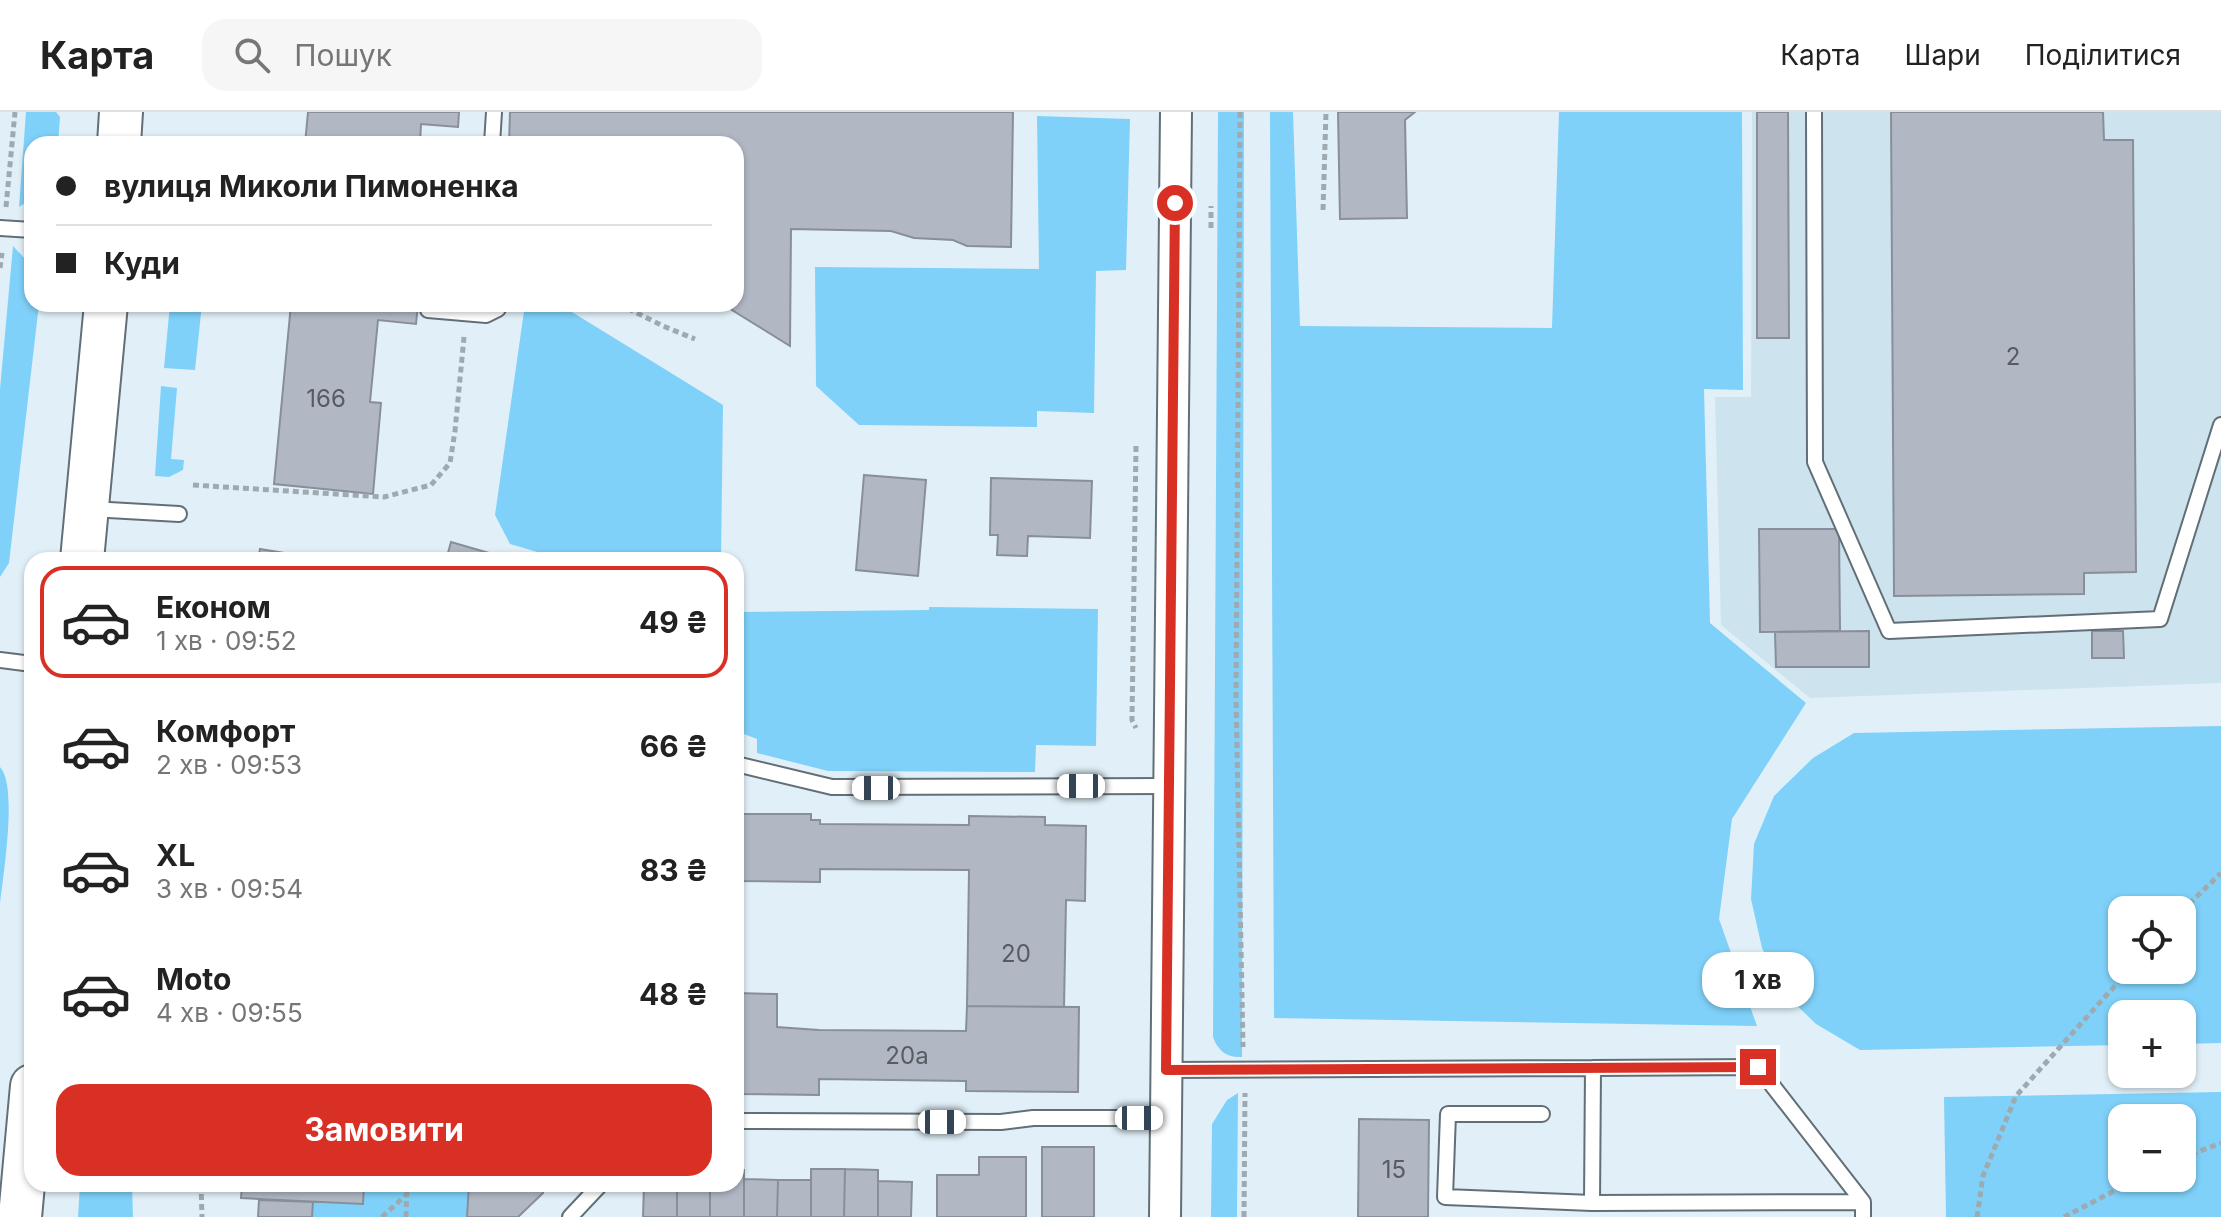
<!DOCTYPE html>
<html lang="uk">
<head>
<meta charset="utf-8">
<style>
	:root { --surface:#fff; --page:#f6f6f6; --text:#222; --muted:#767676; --line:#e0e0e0; --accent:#d93025 }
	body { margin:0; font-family:Inter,sans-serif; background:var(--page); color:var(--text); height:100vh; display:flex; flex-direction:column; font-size:30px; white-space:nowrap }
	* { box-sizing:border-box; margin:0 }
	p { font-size:26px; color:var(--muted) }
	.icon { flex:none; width:44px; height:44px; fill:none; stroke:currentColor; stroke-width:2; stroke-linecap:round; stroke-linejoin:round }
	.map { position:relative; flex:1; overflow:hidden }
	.panel { position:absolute; left:24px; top:440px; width:720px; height:640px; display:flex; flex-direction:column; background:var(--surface); border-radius:24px; box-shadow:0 2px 6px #0004 }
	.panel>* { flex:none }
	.top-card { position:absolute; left:24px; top:24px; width:720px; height:176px; border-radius:24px; box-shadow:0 2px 6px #0004; display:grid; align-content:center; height:176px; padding:0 32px; background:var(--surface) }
	.fabs { position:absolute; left:2108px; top:784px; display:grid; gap:16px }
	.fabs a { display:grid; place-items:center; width:88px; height:88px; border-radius:16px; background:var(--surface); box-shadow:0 2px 6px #0004; font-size:40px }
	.end { position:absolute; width:36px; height:36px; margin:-18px; border:10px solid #d93025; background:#fff; box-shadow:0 0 0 4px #fff }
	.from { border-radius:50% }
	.bubble { position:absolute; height:56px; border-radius:24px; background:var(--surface); box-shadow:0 2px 6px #0004; font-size:26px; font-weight:700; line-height:56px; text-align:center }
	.car { position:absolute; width:24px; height:48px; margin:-24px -12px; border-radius:10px; box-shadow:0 0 6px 2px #0007; background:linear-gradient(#fff 24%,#345 0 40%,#fff 0 76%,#345 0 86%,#fff 0) }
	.top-card b { display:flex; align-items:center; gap:28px; height:76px; font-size:30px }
	.top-card b+b { border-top:2px solid var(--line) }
	.top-card i { width:20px; height:20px; background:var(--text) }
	ul { padding:14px 0 0; list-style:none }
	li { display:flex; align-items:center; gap:24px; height:112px; margin:0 16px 12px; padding:0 16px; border:4px solid transparent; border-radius:24px }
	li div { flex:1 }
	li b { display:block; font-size:30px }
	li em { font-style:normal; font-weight:700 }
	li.on { border-color:var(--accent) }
	li>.icon { width:72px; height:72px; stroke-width:1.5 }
	.action { display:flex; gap:16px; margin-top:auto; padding:16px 32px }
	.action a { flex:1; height:92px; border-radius:24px; background:var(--accent); color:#fff; font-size:32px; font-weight:700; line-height:92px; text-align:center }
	header { display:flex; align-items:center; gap:48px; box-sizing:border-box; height:112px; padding:0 40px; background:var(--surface); border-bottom:2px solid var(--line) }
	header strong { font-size:38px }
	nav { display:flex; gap:44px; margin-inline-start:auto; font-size:28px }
	.search { width:560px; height:72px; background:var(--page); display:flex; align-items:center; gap:20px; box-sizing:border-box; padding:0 28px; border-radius:24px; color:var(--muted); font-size:30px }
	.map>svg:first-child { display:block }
</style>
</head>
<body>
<header>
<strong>Карта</strong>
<div class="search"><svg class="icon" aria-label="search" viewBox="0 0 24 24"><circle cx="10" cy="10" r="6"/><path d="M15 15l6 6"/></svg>Пошук</div>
<nav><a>Карта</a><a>Шари</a><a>Поділитися</a></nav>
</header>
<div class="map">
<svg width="2221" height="1105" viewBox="0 0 2221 1105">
	<rect width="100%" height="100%" fill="#e1f0f8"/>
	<!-- built -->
	<path fill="#cde4ef" d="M1752 0H2221V571L1810 586 1721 513 1715 285H1751Z"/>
	<!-- green -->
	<path fill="#7fd1f9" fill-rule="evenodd" d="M26 0H56L60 5 58 32H32V87L19 95Z
		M1218 0H1244L1242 945C1227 946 1218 939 1213 925Z
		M1270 0H1293L1300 214 1552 216 1559 0H1742L1743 278 1704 277 1710 511 1806 591 1732 707 1719 807 1757 914 1274 906Z
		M1037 4 1130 7 1126 158 1096 159 1094 301 1037 299V315L859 313 816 274 815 155 1039 157Z
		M13 134 30 152 32 192H39L9 451 0 465V277Z
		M170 192H202L195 258 164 256Z
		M525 192H559L723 293 721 448H565L510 432 495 403Z
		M161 274 177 276 171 347 184 348 183 358 169 365 155 364Z
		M929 495 1098 497 1096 634 1036 633 1035 660 828 659 757 641V627L736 619V500L929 498Z
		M2221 614V931L2182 932V902H2122V933L1860 938 1816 912 1784 881 1762 836 1751 787 1754 732 1774 684 1813 646 1854 621ZM2122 798H2182V858H2122Z
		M0 655C18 674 3 764 0 792Z
		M2221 980V1105H1946L1944 985ZM2122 1006H2182V1066H2122Z
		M1238 981 1237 1105H1211L1212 1012 1227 988Z
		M80 1072H132L133 1105H78Z
		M364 1072H469L467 1105H312L313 1090 363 1092Z"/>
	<!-- building -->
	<path fill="#b1b8c4" stroke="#888e9a" stroke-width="2" d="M308 0H459L458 15 421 12 420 32H305Z
		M510 0H1013L1011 135 967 134 953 128 914 126 891 119 791 117 790 234 732 198 729 192H736V32H509Z
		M1338 0H1415L1405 8 1407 106 1340 107Z
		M1757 0H1788L1789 226H1757Z
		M1891 0H2103L2104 28H2133L2136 460 2084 461V482L1894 484Z
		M291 192H418L416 212 378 208 370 290 381 291 373 382 274 372Z
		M864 363 926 368 918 464 856 458Z
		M991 366 1092 369 1090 426 1028 424 1027 444 997 443 998 423H990Z
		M1759 417H1839L1840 519 1760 520Z
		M451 430 513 448H446Z
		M260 437 315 446 314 448H258Z
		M1869 519V555H1776L1775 520Z
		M2092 519H2123L2124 546H2092Z
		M736 702H811V708H820V712L969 713V704L1045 705V713L1086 714 1085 789 1066 788 1064 895 967 894 969 758 820 757V770L736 769Z
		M736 881 777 882V915L819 918 966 919 967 894 1079 895 1078 980 966 979V969L819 967V983L736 982Z
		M1359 1007 1429 1008 1428 1105H1358Z
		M1042 1035H1094V1105H1042Z
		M979 1045H1026V1105H937V1063H979Z
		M811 1057H845L844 1105H811Z
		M845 1057 878 1058V1105H844Z
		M736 1058H744V1105H710V1072H736Z
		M744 1067 778 1068 777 1105H744Z
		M778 1068H811V1105H777Z
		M878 1069 912 1070 911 1105H878Z
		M242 1072H364L363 1092 241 1086Z
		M469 1072H544L543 1081 518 1105H467Z
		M644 1072H677V1105H643Z
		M677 1072H710V1105H677Z
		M259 1088 313 1090 312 1105H258Z"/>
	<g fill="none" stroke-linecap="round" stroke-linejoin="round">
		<defs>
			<path id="service" d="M1814 0 1815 350 1889 519 2160 507 2221 313
				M492 32 494 0
				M0 116 32 118
				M428 198 486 203 498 197 500 192
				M91 397 179 402
				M0 548 32 552
				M736 652 832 675 1169 674
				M1593 956 1758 955 1863 1090
				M1166 958 1593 956 1592 1091 1863 1090V1105
				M1542 1002H1448L1445 1085 1592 1091
				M736 1009 1001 1010 1033 1006H1166
				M570 1105 601 1072"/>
			<path id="minor" d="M1165 1105 1176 0"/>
			<path id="secondary" d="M119 32 121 0
				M82 448 106 192
				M20 1105 32 974"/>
		</defs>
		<!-- service casing -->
		<use href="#service" stroke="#626f76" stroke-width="18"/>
		<!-- minor casing -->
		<use href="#minor" stroke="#626f76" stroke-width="34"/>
		<!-- secondary casing -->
		<use href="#secondary" stroke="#626f76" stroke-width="46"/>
		<!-- path -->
		<path stroke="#9eaab0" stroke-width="5" stroke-dasharray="6 4" stroke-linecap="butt" d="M1240 0 1236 586 1243 935
			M6 95 15 0
			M1323 98 1326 0
			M1211 116V94
			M0 156 2 141
			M619 192 663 214 695 227
			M1136 334 1132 608 1136 616
			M193 373 384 385 431 373 450 351 455 319 464 225
			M2182 799 2221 761
			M2182 1046 2221 1031
			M201 1072 202 1105
			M382 1105 405 1084
			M406 1105 407 1072
			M1244 1105 1245 981
			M1977 1105 1983 1064 2016 984 2129 858
			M2064 1105 2139 1066"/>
		<!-- service -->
		<use href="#service" stroke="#fff" stroke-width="14"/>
		<!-- minor -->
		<use href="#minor" stroke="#fff" stroke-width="30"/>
		<!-- secondary -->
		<use href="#secondary" stroke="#fff" stroke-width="42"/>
	</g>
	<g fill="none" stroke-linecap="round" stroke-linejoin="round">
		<!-- route -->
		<path stroke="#d93025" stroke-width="10" d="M1175 91 1166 958 1758 955"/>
	</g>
	<g text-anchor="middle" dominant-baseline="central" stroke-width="8" stroke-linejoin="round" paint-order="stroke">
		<!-- number labels -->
		<g font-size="24" fill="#565c62">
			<text x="2013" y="244">2</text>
			<text x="326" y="286">166</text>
			<text x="1016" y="841">20</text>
			<text x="907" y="943">20а</text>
			<text x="1394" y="1057">15</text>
		</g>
	</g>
</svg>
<div class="fabs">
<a><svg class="icon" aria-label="locate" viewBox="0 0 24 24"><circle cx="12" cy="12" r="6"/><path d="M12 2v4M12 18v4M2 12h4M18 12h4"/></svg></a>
<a>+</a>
<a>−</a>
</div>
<i class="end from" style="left:1175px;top:91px"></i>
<i class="end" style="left:1758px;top:955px"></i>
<div class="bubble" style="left:1702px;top:840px;width:112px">1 хв</div>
<i class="car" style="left:1081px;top:674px;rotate:270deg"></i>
<i class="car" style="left:876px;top:676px;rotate:270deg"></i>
<i class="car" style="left:1139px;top:1006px;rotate:90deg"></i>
<i class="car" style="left:942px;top:1010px;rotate:90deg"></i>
<div class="top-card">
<b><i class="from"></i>вулиця Миколи Пимоненка</b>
<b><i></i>Куди</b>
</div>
<section class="panel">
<ul>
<li class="on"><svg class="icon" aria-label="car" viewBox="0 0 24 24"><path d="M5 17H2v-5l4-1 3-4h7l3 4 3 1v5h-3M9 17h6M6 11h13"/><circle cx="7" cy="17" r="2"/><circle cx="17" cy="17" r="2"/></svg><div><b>Економ</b><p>1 хв · 09:52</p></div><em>49 ₴</em></li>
<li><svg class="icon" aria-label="car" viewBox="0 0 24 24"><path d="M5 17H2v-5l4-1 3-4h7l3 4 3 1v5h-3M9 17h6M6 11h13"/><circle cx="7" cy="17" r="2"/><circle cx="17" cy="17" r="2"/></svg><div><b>Комфорт</b><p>2 хв · 09:53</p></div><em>66 ₴</em></li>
<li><svg class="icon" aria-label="car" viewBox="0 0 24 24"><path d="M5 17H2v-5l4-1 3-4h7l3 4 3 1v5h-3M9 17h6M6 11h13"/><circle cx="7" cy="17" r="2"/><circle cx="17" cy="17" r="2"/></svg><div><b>XL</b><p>3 хв · 09:54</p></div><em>83 ₴</em></li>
<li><svg class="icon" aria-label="car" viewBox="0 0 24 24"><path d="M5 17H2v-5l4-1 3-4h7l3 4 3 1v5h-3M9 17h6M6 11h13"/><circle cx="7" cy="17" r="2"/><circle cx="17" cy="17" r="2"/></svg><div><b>Moto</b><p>4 хв · 09:55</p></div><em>48 ₴</em></li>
</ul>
<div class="action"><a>Замовити</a></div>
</section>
</div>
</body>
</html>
